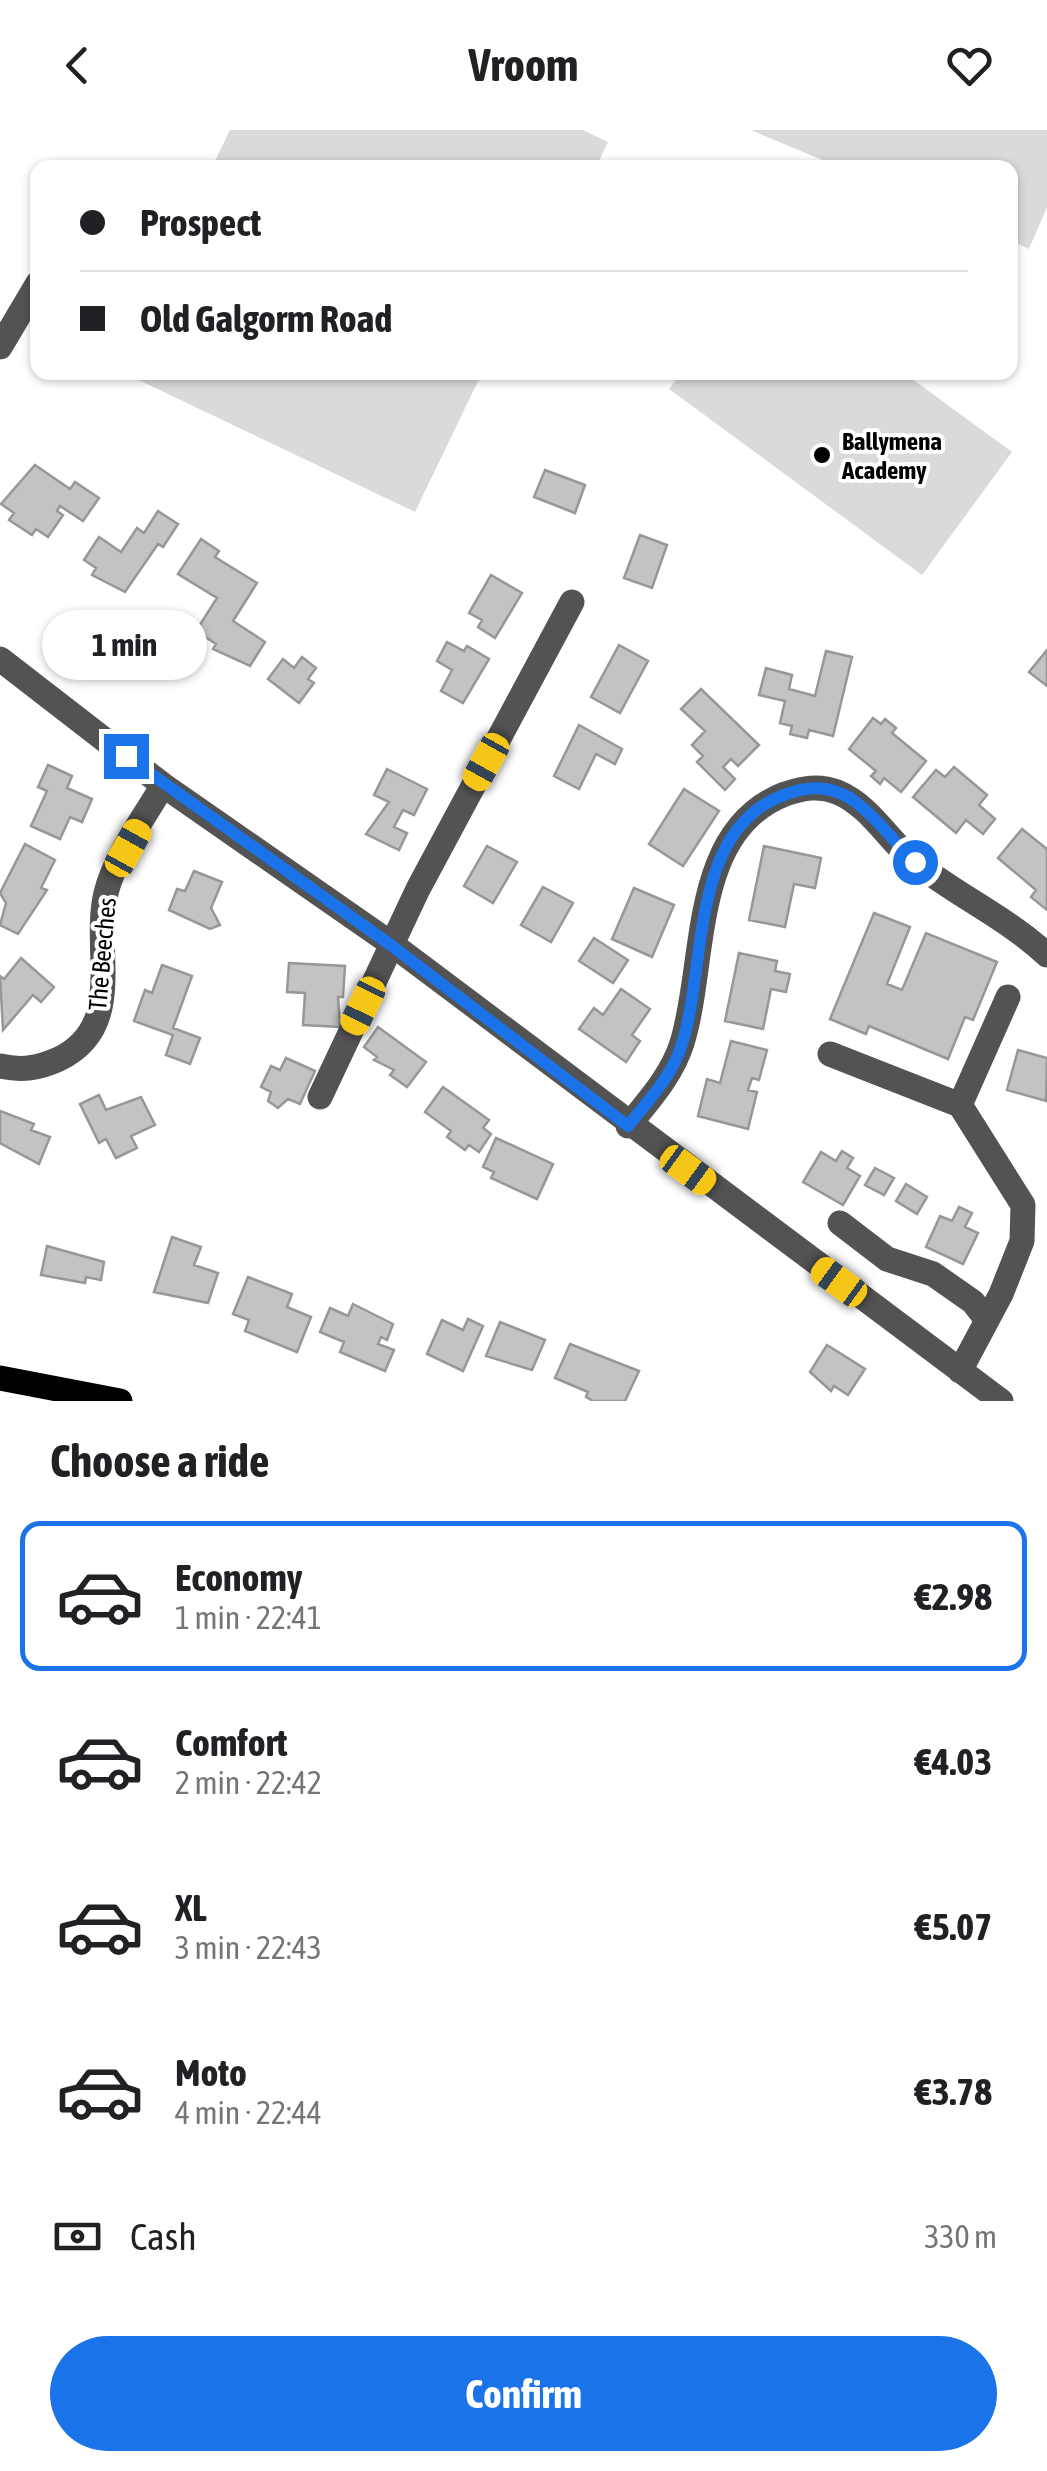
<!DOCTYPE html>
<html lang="en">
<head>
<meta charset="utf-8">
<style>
	:root { --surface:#fff; --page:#f2f2f2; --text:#202124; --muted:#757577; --line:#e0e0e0; --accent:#1a73e8 }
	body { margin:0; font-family:"Asap Condensed",sans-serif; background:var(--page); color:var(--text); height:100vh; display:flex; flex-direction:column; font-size:38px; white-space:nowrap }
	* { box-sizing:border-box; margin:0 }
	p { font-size:32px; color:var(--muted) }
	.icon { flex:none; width:55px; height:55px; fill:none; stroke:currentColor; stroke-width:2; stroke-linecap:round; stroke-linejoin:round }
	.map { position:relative; height:1271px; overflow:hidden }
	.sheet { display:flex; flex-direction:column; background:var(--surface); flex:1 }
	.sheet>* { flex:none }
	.hud { position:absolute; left:30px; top:30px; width:988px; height:220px; border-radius:20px; box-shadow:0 2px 8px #0004; display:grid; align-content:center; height:220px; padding:0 50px; background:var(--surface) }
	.end { position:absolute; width:45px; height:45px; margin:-22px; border:12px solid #1a73e8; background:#fff; box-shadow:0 0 0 5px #fff }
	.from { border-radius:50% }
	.bubble { position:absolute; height:70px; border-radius:35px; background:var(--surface); box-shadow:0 2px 8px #0004; font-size:32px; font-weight:700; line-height:70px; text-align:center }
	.car { position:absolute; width:30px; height:60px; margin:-30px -15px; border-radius:12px; box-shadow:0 0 8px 2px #0007; background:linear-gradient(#f5c518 24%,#345 0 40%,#f5c518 0 76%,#345 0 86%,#f5c518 0) }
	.hud b { display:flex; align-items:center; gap:35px; height:95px; font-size:38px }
	.hud b+b { border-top:2px solid var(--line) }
	.hud i { width:25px; height:25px; background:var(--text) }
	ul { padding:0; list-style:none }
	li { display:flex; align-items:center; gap:30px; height:150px; margin:0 20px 15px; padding:0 30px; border:5px solid transparent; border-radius:20px }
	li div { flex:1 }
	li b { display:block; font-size:38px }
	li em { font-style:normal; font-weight:700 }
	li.selected { border-color:var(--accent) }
	li>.icon { width:90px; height:90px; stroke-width:1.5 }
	h2 { padding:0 50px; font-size:45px; line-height:120px }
	.pay { display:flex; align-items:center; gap:25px; height:110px; padding:0 50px; font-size:38px }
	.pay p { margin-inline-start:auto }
	.button { display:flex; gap:20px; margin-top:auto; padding:20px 50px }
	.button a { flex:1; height:115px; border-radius:60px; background:var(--accent); color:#fff; font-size:40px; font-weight:700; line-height:115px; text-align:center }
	header { display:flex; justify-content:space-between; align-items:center; height:130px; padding:0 50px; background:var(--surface); font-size:45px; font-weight:700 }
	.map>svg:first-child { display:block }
</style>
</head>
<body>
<header><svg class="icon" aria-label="back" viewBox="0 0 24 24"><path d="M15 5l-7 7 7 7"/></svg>Vroom<svg class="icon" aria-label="heart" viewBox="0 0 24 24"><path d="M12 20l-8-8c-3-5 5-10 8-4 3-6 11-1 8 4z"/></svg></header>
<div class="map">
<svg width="1047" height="1271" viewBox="0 0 1047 1271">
	<rect width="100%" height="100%" fill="#fff"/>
	<!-- green -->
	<path fill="#dadada" d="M230 0H583L608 12 596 37H212Z
		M751 0H1047V77L1029 119 1010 110V38L839 37Z
		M124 243 482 242V243L415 382Z
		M681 243H904L1012 322 922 445 669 259Z"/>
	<!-- building -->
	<path fill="#c3c3c3" stroke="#979797" stroke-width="2.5" d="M35 335 70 359 75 352 99 368 83 391 60 376 57 381 63 385 48 407 36 399 32 405 9 390 14 383 1 374Z
		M545 340 585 355 575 383 534 367Z
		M158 381 178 394 163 417 158 414 125 462 92 445 96 438 84 430 99 407 121 422 137 398 144 403Z
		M640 405 667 415 652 458 624 448Z
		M201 409 219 421 215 427 257 453 233 491 265 512 250 536 213 519 216 514 196 501 217 468 178 444Z
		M491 445 522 463 495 508 478 497 482 490 469 483Z
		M447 512 464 521 467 516 489 529 463 573 441 561 452 540 437 531Z
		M619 515 648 531 620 583 591 567Z
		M1047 520V556L1029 542Z
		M826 521 852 527 833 606 809 600 807 608 790 604 792 596 780 593 785 571 759 565 766 538 792 545 789 559 815 566Z
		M302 527 316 538 308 549 314 553 299 573 268 549 283 529 294 538Z
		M701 559 759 615 738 636 731 629 723 637 735 649 725 660 697 632 703 626 692 615 705 601 681 579Z
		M873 588 881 594 885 589 896 598 892 603 926 631 901 662 884 648 880 654 871 646 876 641 849 619Z
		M579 595 622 619 615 634 596 624 579 659 554 646Z
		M48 635 72 646 67 658 92 669 82 692 70 687 60 709 31 696 47 661 38 657Z
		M954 637 987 665 979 675 995 689 983 704 966 690 956 703 913 667 936 640 945 647Z
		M387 639 427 659 414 685 403 680 394 697 407 703 399 720 366 704 389 672 374 665Z
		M684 659 719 681 683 736 649 714Z
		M1022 699 1047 719V780L1031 767 1036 760 998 728Z
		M25 714 55 730 41 758 47 760 18 804 0 795 6 773 0 763Z
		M487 716 517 732 493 773 464 756Z
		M764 716 821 728 815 758 794 754 785 797 749 790Z
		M194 741 222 752 211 778 220 795 210 799 169 780 177 759 185 761Z
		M543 757 573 773 551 812 521 795Z
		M634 758 674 775 652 827 612 809Z
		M874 783 910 797 887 854 902 860 926 803 997 832 973 890 965 887 948 929 869 896 866 904 830 889Z
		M594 808 628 830 613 853 579 831Z
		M739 823 777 831 775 841 790 844 786 862 771 859 763 899 725 891Z
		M21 828 54 857 41 872 33 865 3 900 0 846 4 849Z
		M289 833 345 836 343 867H338L340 897 303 895 305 863 287 862Z
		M162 835 192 846 173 898 200 908 190 934 166 925 173 905 134 891 145 860 152 863Z
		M621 859 650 879 632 905 640 911 626 932 579 899 594 878 603 885Z
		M378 897 426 932 407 957 390 945 394 940 374 930 377 927 364 917Z
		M731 911 767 920 759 950 752 948 748 960 757 962 748 999 698 986 707 949 720 953Z
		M1018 920 1047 928 1046 971 1007 960Z
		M286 928 315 941 300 974 288 969 278 978 268 971 271 962 261 957 271 936 280 940Z
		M443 957 489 990 483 998 491 1004 479 1022 469 1015 465 1020 447 1007 451 1001 425 982Z
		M99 965 106 980 141 967 155 995 131 1006 137 1018 116 1028 106 1009 99 1013 80 974Z
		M0 981 34 994 31 1000 50 1007 39 1034 0 1013Z
		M496 1008 553 1034 537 1069 491 1048 494 1042 483 1037Z
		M842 1021 853 1028 847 1038 860 1046 843 1075 803 1052 821 1022 836 1031Z
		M875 1038 894 1048 884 1065 865 1055Z
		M906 1054 927 1067 917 1084 896 1071Z
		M959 1077 972 1083 965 1097 978 1103 963 1134 926 1117 940 1086 952 1091Z
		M172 1107 201 1117 194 1135 218 1143 208 1173 154 1162Z
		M47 1116 104 1132 101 1150 86 1147 85 1153 41 1145Z
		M248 1147 292 1164 287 1177 311 1187 297 1222 245 1201 249 1190 233 1184Z
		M353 1174 393 1194 387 1210 381 1207 378 1214 394 1220 385 1241 340 1222 344 1212 320 1202 330 1178 348 1186Z
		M468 1189 483 1196 463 1241 427 1224 442 1190 463 1200Z
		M500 1192 545 1210 532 1240 486 1226Z
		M570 1214 639 1241 625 1271H593L586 1267 588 1262 555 1248Z
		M827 1215 865 1239 848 1265 834 1256 831 1261 810 1242Z"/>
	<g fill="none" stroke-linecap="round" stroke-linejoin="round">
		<!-- minor -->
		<path stroke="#535353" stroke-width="25" d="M0 217 38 153
			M0 529 163 655 393 815 1001 1271
			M830 924 960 975 1023 1075 1022 1111 1001 1164 960 1241
			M0 936C22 941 39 938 59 929 127 896 92 821 106 763 115 726 144 688 163 655
			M320 967 418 759 572 472
			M960 975 1008 867
			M628 996C649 970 672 945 682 913 707 833 689 701 785 664 803 658 819 655 837 662 871 676 888 711 916 733 958 766 1007 788 1047 825
			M840 1093 887 1129 933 1144 973 1172 987 1190"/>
		<!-- major -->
		<path stroke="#000" stroke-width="25" d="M0 1248 120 1271"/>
	</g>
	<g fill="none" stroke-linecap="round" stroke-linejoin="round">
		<!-- route -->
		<path stroke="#1a73e8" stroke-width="12" d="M126 626 392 816 628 996C649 970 672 946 682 914 707 835 689 700 784 665 807 656 828 655 850 668 874 684 894 712 915 732"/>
	</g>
	<!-- markers -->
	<circle fill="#000" stroke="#fff" stroke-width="4" cx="822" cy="325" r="10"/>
	<g text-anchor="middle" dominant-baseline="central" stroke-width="8" stroke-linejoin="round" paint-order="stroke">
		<!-- poi labels -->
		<g font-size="25" font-weight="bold" fill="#000" stroke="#fff" text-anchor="start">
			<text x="842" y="311">Ballymena<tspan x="842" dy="29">Academy</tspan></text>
		</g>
		<!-- street labels -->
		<g font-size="25" fill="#000" stroke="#fff">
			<text transform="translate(102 824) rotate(-85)">The Beeches</text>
		</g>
	</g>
</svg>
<i class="end from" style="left:915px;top:732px"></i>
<i class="end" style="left:126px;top:626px"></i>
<div class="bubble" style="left:42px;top:480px;width:165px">1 min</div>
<i class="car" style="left:486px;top:632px;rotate:209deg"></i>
<i class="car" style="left:128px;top:718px;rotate:29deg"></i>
<i class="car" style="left:363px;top:876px;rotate:206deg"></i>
<i class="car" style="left:688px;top:1040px;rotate:126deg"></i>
<i class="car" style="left:839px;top:1152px;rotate:306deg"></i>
<div class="hud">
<b><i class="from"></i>Prospect</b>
<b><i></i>Old Galgorm Road</b>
</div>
</div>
<section class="sheet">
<h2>Choose a ride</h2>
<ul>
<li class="selected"><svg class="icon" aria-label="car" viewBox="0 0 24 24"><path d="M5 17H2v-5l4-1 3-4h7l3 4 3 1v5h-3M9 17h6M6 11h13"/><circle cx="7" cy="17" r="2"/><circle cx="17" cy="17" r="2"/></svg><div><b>Economy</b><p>1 min · 22:41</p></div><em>€2.98</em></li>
<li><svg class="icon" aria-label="car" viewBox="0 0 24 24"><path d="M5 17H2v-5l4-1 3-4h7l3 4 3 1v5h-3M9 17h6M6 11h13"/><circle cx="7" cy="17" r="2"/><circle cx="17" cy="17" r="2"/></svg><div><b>Comfort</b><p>2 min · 22:42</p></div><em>€4.03</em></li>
<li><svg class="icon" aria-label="car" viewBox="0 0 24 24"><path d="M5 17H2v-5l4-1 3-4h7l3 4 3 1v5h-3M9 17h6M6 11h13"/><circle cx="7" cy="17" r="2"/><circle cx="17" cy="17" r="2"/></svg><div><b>XL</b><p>3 min · 22:43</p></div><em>€5.07</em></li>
<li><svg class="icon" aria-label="car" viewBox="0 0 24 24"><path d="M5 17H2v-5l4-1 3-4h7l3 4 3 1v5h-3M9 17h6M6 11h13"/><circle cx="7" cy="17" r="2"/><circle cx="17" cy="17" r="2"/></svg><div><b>Moto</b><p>4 min · 22:44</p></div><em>€3.78</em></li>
</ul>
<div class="pay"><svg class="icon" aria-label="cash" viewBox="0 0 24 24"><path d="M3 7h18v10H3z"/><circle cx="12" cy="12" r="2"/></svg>Cash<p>330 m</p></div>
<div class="button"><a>Confirm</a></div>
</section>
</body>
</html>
